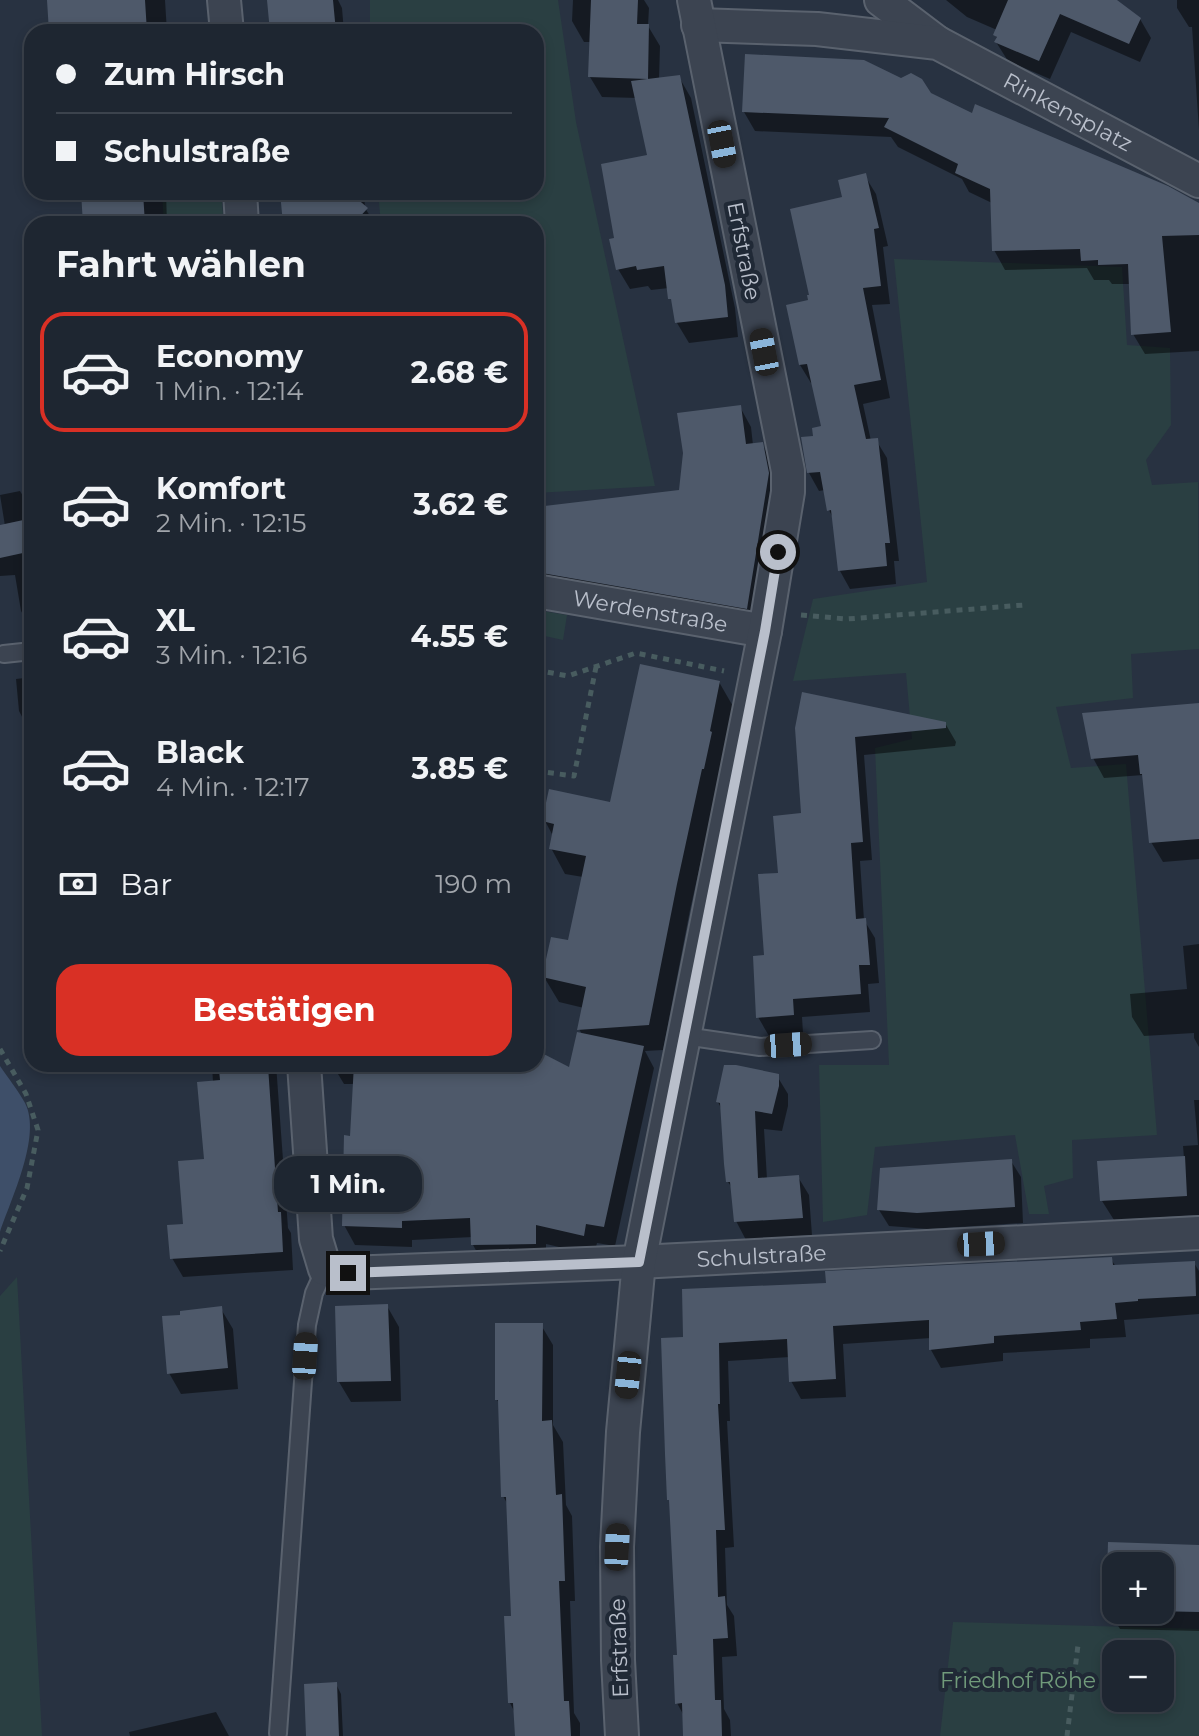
<!DOCTYPE html>
<html lang="de">
<head>
<meta charset="utf-8">
<style>
	:root { --surface:#1e2631; --page:#2b323d; --text:#f1f3f6; --muted:#a1a5ab; --line:#3c434d; --accent:#d93025 }
	body { margin:0; font-family:Montserrat,sans-serif; background:var(--page); color:var(--text); height:100vh; display:flex; flex-direction:column; font-size:30px; white-space:nowrap }
	* { box-sizing:border-box; margin:0 }
	p { font-size:26px; color:var(--muted) }
	.icon { flex:none; width:44px; height:44px; fill:none; stroke:currentColor; stroke-width:2; stroke-linecap:round; stroke-linejoin:round }
	.map { position:relative; flex:1; overflow:hidden }
	.sheet { position:absolute; left:24px; top:216px; width:520px; height:856px; display:flex; flex-direction:column; background:var(--surface); border-radius:24px; box-shadow:0 4px 12px #0003,0 0 0 2px var(--line) }
	.sheet>* { flex:none }
	.banner { position:absolute; left:24px; top:24px; width:520px; height:176px; border-radius:24px; box-shadow:0 4px 12px #0003,0 0 0 2px var(--line); display:grid; align-content:center; height:176px; padding:0 32px; background:var(--surface) }
	.tools { position:absolute; left:1102px; top:1552px; display:grid; gap:16px }
	.tools a { display:grid; place-items:center; width:72px; height:72px; border-radius:16px; background:var(--surface); box-shadow:0 4px 12px #0003,0 0 0 2px var(--line); font-size:40px }
	.end { position:absolute; width:36px; height:36px; margin:-18px; border:10px solid #b9bfcb; background:#111; box-shadow:0 0 0 4px #111 }
	.from { border-radius:50% }
	.bubble { position:absolute; height:56px; border-radius:24px; background:var(--surface); box-shadow:0 4px 12px #0003,0 0 0 2px var(--line); font-size:26px; font-weight:700; line-height:56px; text-align:center }
	.car { position:absolute; width:24px; height:48px; margin:-24px -12px; border-radius:10px; box-shadow:0 0 6px 2px #0007; background:linear-gradient(#222 24%,#8ab4d8 0 40%,#222 0 76%,#8ab4d8 0 86%,#222 0) }
	.banner b { display:flex; align-items:center; gap:28px; height:76px; font-size:30px }
	.banner b+b { border-top:2px solid var(--line) }
	.banner i { width:20px; height:20px; background:var(--text) }
	ul { padding:0; list-style:none }
	li { display:flex; align-items:center; gap:24px; height:120px; margin:0 16px 12px; padding:0 16px; border:4px solid transparent; border-radius:24px }
	li div { flex:1 }
	li b { display:block; font-size:30px }
	li em { font-style:normal; font-weight:700 }
	li.active { border-color:var(--accent) }
	li>.icon { width:72px; height:72px; stroke-width:1.5 }
	h2 { padding:0 32px; font-size:36px; line-height:96px }
	.pay { display:flex; align-items:center; gap:20px; height:88px; padding:0 32px; font-size:30px }
	.pay p { margin-inline-start:auto }
	.button { display:flex; gap:16px; margin-top:auto; padding:16px 32px }
	.button a { flex:1; height:92px; border-radius:24px; background:var(--accent); color:#fff; font-size:32px; font-weight:700; line-height:92px; text-align:center }
	.map>svg:first-child { display:block }
</style>
</head>
<body>
<div class="map">
<svg width="1199" height="1736" viewBox="0 0 1199 1736">
	<rect width="100%" height="100%" fill="#283241"/>
	<!-- green -->
	<path fill="#2a3f42" fill-rule="evenodd" d="M370 0H558L576 122 655 486 536 493V224H381L378 192H536V32H370Z
		M162 192H221L223 215 189 217V224H164Z
		M894 259 1122 267 1127 345 1170 348 1171 425 1146 460 1152 485 1198 482 1199 649 1131 654 1133 698 1056 707 1071 768 1126 764 1157 1135 1072 1140 1073 1178 1044 1186 1049 1214H1029L1015 1135 875 1147 867 1215 823 1222 819 1065H889L875 748 912 739 906 673 793 681 813 599 927 582Z
		M536 610 567 615 563 640 536 634Z
		M17 1277 42 1736H0V1296Z
		M953 1622 1199 1629V1736H940ZM1160 1654V1698H1116V1654Z"/>
	<!-- water -->
	<path fill="#3e4f69" d="M0 1066C8 1078 18 1090 25 1103 42 1136 11 1199 0 1232Z"/>
	<!-- shadow -->
	<path fill="#0007" fill-rule="evenodd" d="M49 0H165L167 32H51Z
		M306 0H338L342 8 344 32H272Z
		M573 0H644L649 8 648 26 660 46 659 80 679 77 691 98 735 308 738 337 689 343 677 323 669 288 651 290 648 286 630 289 618 269 617 240 649 157 637 98 602 97 590 77 592 42H584L572 21Z
		M946 0H1114L1140 19 1151 38 1140 62 1071 32 1050 79 1008 61 996 42 998 39 995 35 997 30 967 17Z
		M1177 0H1199V130L1192 27H1189L1177 8Z
		M930 95 973 116 1199 205V351L1145 354 1133 334 1131 284H1112L1109 280H1094L1087 268 1005 270 994 250 992 203 969 192 962 179 898 147 891 137 755 131 744 112Z
		M865 176 876 194 888 246 883 247 890 304 872 305 890 398 863 404 871 441 876 440 887 458 899 561H894L896 584 850 589 840 571 834 520 829 510 825 490 819 491 809 473 816 437 823 428 813 382 811 383 800 365 810 302 844 199Z
		M83 192H166L167 224H84Z
		M282 192H364L365 208 375 224H285Z
		M740 407 751 427 753 445 762 444 773 463 779 499 758 627 536 590V498L542 508 681 492Z
		M20 491 31 509 32 515V629L21 611 15 575 0 576V527L5 526 0 495Z
		M32 677V732H30L19 711 16 679Z
		M719 682 734 708 718 794H716L690 910 663 1050 645 1051 654 1068 615 1246 597 1243 594 1255 546 1244V1263L484 1265 473 1245V1237L412 1240V1247L355 1245 344 1225 352 1138 355 1084H344L332 1064H536V1052L571 1070 583 1036 579 1029 584 1008 559 1002 544 977 570 943 583 877 565 874 551 848 553 836 545 821 612 804Z
		M1199 705V859L1163 862 1151 842 1143 775 1104 778 1093 758Z
		M945 723 956 742 955 746 864 755 872 860 860 861 864 920 875 938 879 983 868 984 870 1012 802 1017 803 1033 769 1036 758 1017 766 957 780 874 803 815 797 728Z
		M1199 944V1047L1194 1038V1033L1144 1036 1132 1017 1130 994 1187 989 1183 946Z
		M212 1064H276L288 1228 291 1233 293 1270 183 1277 172 1258 185 1226 206 1161 213 1083Z
		M777 1076 788 1094V1106L782 1131 764 1129 767 1179 798 1177 809 1195 812 1235 746 1240 736 1221 733 1189 728 1182 722 1110 718 1102Z
		M1194 1100H1199V1215L1114 1220 1102 1201 1184 1158 1183 1146 1198 1145Z
		M1011 1161 1021 1177 1023 1223 928 1229 889 1226 879 1210Z
		M1111 1259 1116 1267 1194 1263 1199 1271V1314L1124 1320 1126 1337 1090 1339V1348L1003 1353V1361L941 1368 931 1350V1338L843 1344 846 1397 801 1399 791 1381 790 1357 728 1361 730 1421H727L734 1547 725 1548 727 1605 734 1616 737 1656 722 1657 724 1709 730 1720 731 1736H685L684 1716 677 1703 685 1339 828 1285Z
		M387 1306 399 1327 401 1401 351 1402 339 1382Z
		M221 1309 233 1329 238 1389 181 1394 169 1373 183 1316Z
		M541 1325 553 1345V1425L563 1442 566 1505 572 1516 575 1601H570L574 1713 580 1723V1736H516L515 1713 510 1703 513 1617 508 1505 503 1496 500 1404 497 1400Z
		M1110 1545 1199 1547V1631L1120 1629 1108 1609ZM1116 1566H1160V1610H1116Z
		M336 1684 341 1694 343 1736H308Z
		M216 1712 229 1736H130L129 1732Z"/>
	<!-- building -->
	<path fill="#4e596a" fill-rule="evenodd" d="M47 0H145L147 32H49Z
		M267 0H333L336 32H270Z
		M591 0H638L637 24H649L648 79 588 77Z
		M1008 0H1117L1141 18 1129 44 1060 14 1039 61 994 42 997 37 993 35Z
		M745 54 864 60 901 78 911 73 922 79 931 93 972 113 975 104 1168 186 1199 203V235L1162 236 1171 332 1131 335 1128 264 1098 265V260L1081 261 1080 249 992 251 990 189 955 173 958 164 884 127 889 118 742 112Z
		M680 75 725 285 728 317 675 323 671 299H668L664 266 637 270 636 266 616 270 609 239 614 238 601 164 647 155 631 81Z
		M866 173 879 228 874 229 881 286 863 288 881 380 854 385 866 439 878 438 890 543H885L887 566 838 571 831 510 827 511 820 472 807 473 801 437 813 436 812 428 821 426 807 364 799 365 786 305 808 300 807 295H809L790 209 842 197 838 180Z
		M81 192H143L145 224H83Z
		M280 192H349L368 208 353 224H283Z
		M741 405 746 444 763 442 769 473 747 609 536 572V507L679 490 683 453 677 413Z
		M28 519 32 537V551L0 558V525Z
		M640 664 720 681 710 731 712 732 704 769H702L677 884 649 1025 577 1030 586 987 542 977 551 937 568 940 586 856 549 849 554 824 542 821 549 789 610 802Z
		M802 692 946 722V728L855 737 863 842 851 843 856 919 866 918 870 965H859L861 994 793 999 794 1015 756 1018 753 956 764 955 758 874 778 873 773 816 801 813 795 728Z
		M1199 703V839L1149 843 1142 774H1140L1138 755 1091 759 1082 713Z
		M577 1032 644 1046 604 1227 586 1224 584 1236 536 1225V1244L471 1245 470 1218 402 1221V1228L342 1226 344 1135 350 1136 354 1064H536V1050L569 1067Z
		M724 1065H736L779 1074V1086L772 1114 755 1111 758 1178 799 1175 803 1218 734 1222 730 1182H726L724 1164 720 1103 716 1102Z
		M268 1066 278 1212H281L283 1252 170 1259 167 1225 183 1224 178 1161 204 1159 197 1082 220 1080 219 1070Z
		M1185 1156 1187 1196 1100 1201 1097 1161Z
		M1012 1159 1015 1207 917 1213 877 1210 880 1168Z
		M1112 1257 1113 1265 1195 1261 1196 1296 1138 1299V1301L1115 1303 1117 1319 1080 1322 1081 1330 994 1336V1343L929 1350V1320L833 1326 836 1379 789 1382 787 1339 719 1343 720 1404H718L725 1530H716L718 1597 725 1596 728 1638 713 1639 715 1700H721L722 1736H683L682 1703 675 1704 673 1655H677L669 1500H667L665 1454 661 1338 683 1337 682 1289 826 1283 825 1271Z
		M388 1304 391 1381 337 1382 335 1306Z
		M222 1306 228 1368 167 1374 162 1316 180 1315V1311Z
		M495 1323H543L542 1421 552 1420 556 1495 562 1494 565 1581H559L564 1701H569L571 1736H515L513 1703H508L504 1616H511L506 1497H501L498 1400H495Z
		M1108 1542 1199 1545V1612L1106 1610ZM1116 1566H1160V1610H1116Z
		M337 1682 339 1736H306L304 1684Z"/>
	<g fill="none" stroke-linecap="round" stroke-linejoin="round">
		<defs>
			<path id="service" d="M4 654 32 651
				M685 1036 760 1047 872 1040
				M278 1733 307 1325 314 1293 325 1269"/>
			<g id="minor">
				<path d="M224 0 227 32"/>
				<path d="M881 0 938 43"/>
				<path id="s1" d="M698 25 817 29 938 43 1199 181"/>
				<path d="M240 192 242 224"/>
				<path id="s2" d="M536 591 765 631"/>
				<path id="s3" d="M304 1064 316 1239 325 1269 348 1273 639 1262 1199 1233"/>
				<path d="M622 1736 618 1660 617 1547 623 1432 639 1262 765 631 788 492V471L694 0"/>
			</g>
		</defs>
		<!-- service casing -->
		<use href="#service" stroke="#5a626e" stroke-width="20"/>
		<!-- minor casing -->
		<use href="#minor" stroke="#5a626e" stroke-width="36"/>
		<!-- path -->
		<path stroke="#485c5f" stroke-width="5" stroke-dasharray="6 6" stroke-linecap="butt" d="M801 615 847 619 1024 605
			M536 670 568 676 636 653 724 671
			M536 771 574 776 596 667
			M0 1049 26 1094 38 1130 27 1188 0 1251
			M1067 1736 1078 1645"/>
		<!-- service -->
		<use href="#service" stroke="#3c4451" stroke-width="16"/>
		<!-- minor -->
		<use href="#minor" stroke="#3c4451" stroke-width="32"/>
	</g>
	<g fill="none" stroke-linecap="round" stroke-linejoin="round">
		<!-- route -->
		<path stroke="#b9bfcb" stroke-width="10" d="M348 1273 639 1262 765 631 778 552"/>
	</g>
	<g text-anchor="middle" dominant-baseline="central" stroke-width="8" stroke-linejoin="round" paint-order="stroke">
		<!-- street labels -->
		<g font-size="22" fill="#b9bfcb" stroke="#202936">
			<text stroke="none"><textPath href="#s1" startOffset="388">Rinkensplatz</textPath></text>
			<text transform="translate(744 251) rotate(79)">Erfstraße</text>
			<text stroke="none"><textPath href="#s2" startOffset="116">Werdenstraße</textPath></text>
			<text stroke="none"><textPath href="#s3" startOffset="644">Schulstraße</textPath></text>
			<text transform="translate(619 1648) rotate(-92)">Erfstraße</text>
		</g>
		<!-- park labels -->
		<g font-size="22" fill="#719b7b" stroke="#202936">
			<text x="1018" y="1680">Friedhof Röhe</text>
		</g>
	</g>
</svg>
<div class="tools">
<a>+</a>
<a>−</a>
</div>
<i class="end from" style="left:778px;top:552px"></i>
<i class="end" style="left:348px;top:1273px"></i>
<div class="bubble" style="left:274px;top:1156px;width:148px">1 Min.</div>
<i class="car" style="left:722px;top:144px;rotate:169deg"></i>
<i class="car" style="left:764px;top:352px;rotate:349deg"></i>
<i class="car" style="left:788px;top:1045px;rotate:86deg"></i>
<i class="car" style="left:981px;top:1244px;rotate:87deg"></i>
<i class="car" style="left:305px;top:1356px;rotate:4deg"></i>
<i class="car" style="left:628px;top:1375px;rotate:186deg"></i>
<i class="car" style="left:617px;top:1547px;rotate:3deg"></i>
<div class="banner">
<b><i class="from"></i>Zum Hirsch</b>
<b><i></i>Schulstraße</b>
</div>
<section class="sheet">
<h2>Fahrt wählen</h2>
<ul>
<li class="active"><svg class="icon" aria-label="car" viewBox="0 0 24 24"><path d="M5 17H2v-5l4-1 3-4h7l3 4 3 1v5h-3M9 17h6M6 11h13"/><circle cx="7" cy="17" r="2"/><circle cx="17" cy="17" r="2"/></svg><div><b>Economy</b><p>1 Min. · 12:14</p></div><em>2.68 €</em></li>
<li><svg class="icon" aria-label="car" viewBox="0 0 24 24"><path d="M5 17H2v-5l4-1 3-4h7l3 4 3 1v5h-3M9 17h6M6 11h13"/><circle cx="7" cy="17" r="2"/><circle cx="17" cy="17" r="2"/></svg><div><b>Komfort</b><p>2 Min. · 12:15</p></div><em>3.62 €</em></li>
<li><svg class="icon" aria-label="car" viewBox="0 0 24 24"><path d="M5 17H2v-5l4-1 3-4h7l3 4 3 1v5h-3M9 17h6M6 11h13"/><circle cx="7" cy="17" r="2"/><circle cx="17" cy="17" r="2"/></svg><div><b>XL</b><p>3 Min. · 12:16</p></div><em>4.55 €</em></li>
<li><svg class="icon" aria-label="car" viewBox="0 0 24 24"><path d="M5 17H2v-5l4-1 3-4h7l3 4 3 1v5h-3M9 17h6M6 11h13"/><circle cx="7" cy="17" r="2"/><circle cx="17" cy="17" r="2"/></svg><div><b>Black</b><p>4 Min. · 12:17</p></div><em>3.85 €</em></li>
</ul>
<div class="pay"><svg class="icon" aria-label="cash" viewBox="0 0 24 24"><path d="M3 7h18v10H3z"/><circle cx="12" cy="12" r="2"/></svg>Bar<p>190 m</p></div>
<div class="button"><a>Bestätigen</a></div>
</section>
</div>
</body>
</html>
